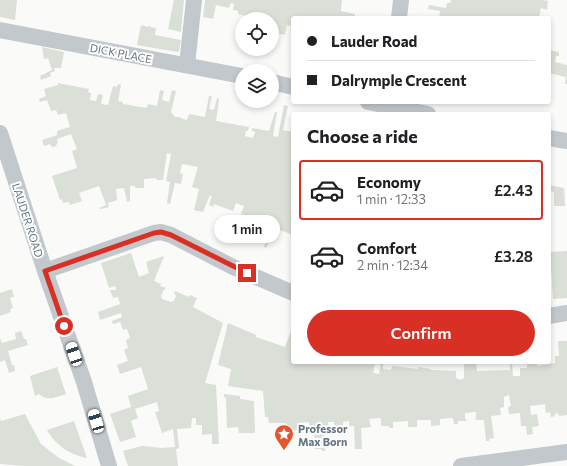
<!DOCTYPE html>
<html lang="en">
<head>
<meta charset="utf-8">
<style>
	:root { --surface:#fff; --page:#f6f6f6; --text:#202124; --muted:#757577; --line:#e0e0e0; --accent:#d93025 }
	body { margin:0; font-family:Commissioner,sans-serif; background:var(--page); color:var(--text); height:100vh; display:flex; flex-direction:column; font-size:15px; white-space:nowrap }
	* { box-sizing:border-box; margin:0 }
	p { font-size:13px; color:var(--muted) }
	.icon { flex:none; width:22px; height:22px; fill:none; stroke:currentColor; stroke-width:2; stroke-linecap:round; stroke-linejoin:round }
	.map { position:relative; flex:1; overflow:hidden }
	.details { position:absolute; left:291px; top:112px; width:260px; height:252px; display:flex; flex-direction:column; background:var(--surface); border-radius:4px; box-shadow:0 2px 6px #0003 }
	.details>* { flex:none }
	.top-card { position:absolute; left:291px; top:16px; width:260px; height:88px; border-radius:4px; box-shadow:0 2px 6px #0003; display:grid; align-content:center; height:88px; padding:0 16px; background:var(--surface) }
	.buttons { position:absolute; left:235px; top:12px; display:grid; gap:8px }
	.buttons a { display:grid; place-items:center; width:44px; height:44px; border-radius:50%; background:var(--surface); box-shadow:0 2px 6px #0003; font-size:20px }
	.end { position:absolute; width:18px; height:18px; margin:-9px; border:5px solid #d93025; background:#fff; box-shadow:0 0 0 2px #fff }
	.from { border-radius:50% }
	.bubble { position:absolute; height:28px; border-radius:14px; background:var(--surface); box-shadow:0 2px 6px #0003; font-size:13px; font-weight:600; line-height:28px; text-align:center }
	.car { position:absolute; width:12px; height:24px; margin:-12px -6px; border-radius:5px; box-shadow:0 0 3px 1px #0007; background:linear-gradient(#fff 24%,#345 0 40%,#fff 0 76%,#345 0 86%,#fff 0) }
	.top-card b { display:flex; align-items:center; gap:14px; height:38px; font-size:15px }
	.top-card b+b { border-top:1px solid var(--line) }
	.top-card i { width:10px; height:10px; background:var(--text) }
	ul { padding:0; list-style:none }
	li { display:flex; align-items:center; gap:12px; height:60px; margin:0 8px 6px; padding:0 8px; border:2px solid transparent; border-radius:4px }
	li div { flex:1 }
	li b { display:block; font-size:15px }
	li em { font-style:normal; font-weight:600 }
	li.active { border-color:var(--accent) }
	li>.icon { width:36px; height:36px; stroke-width:1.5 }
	h2 { padding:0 16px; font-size:18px; line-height:48px }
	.action { display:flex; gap:8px; margin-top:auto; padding:8px 16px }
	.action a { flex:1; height:46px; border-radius:24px; background:var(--accent); color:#fff; font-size:16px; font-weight:600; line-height:46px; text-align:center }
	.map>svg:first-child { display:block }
</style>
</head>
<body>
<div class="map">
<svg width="567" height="466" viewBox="0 0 567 466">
	<rect width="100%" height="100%" fill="#fafaf8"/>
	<!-- green -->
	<path fill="#dadfd7" d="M0 0H17L15 20 0 17Z
		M174 0H184L181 32 168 29Z
		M205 0H342L341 11 355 14V16L363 18H293V26L287 25 285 35 276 33 277 29 273 28 272 32V19H246V16L238 14V11L233 10 234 4 231 3 229 8 216 5 213 19 203 17Z
		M451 0H543L548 1 547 10 541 8 539 18H439L440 11 428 9 429 5 446 8 447 3H450Z
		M141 25 148 27 150 25V27L156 28 155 35 181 40 179 51 177 52 137 45Z
		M42 47 64 52 61 68H54L55 71 50 73 51 76 41 80 40 76 52 70 48 58 44 59Z
		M549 50 559 52V56H556L555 62 567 65V84H565L566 77 549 73Z
		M58 83 89 89 88 92 91 93 90 100 96 101 98 94 103 95 101 104 108 105 113 86 117 87 118 84 121 85 118 101 123 102V104L147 108 148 104 157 106 160 90 164 91 162 100 169 102 172 90 176 91 171 112 175 117H180V118L187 120 189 114 205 117 209 96H212L209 109 214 110 217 98 219 99 216 121 249 127 248 131H246L245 136 253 138 255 132 252 131V128L269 131 275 112H277L273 136 278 137 284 105 288 106 283 130 293 132V235L275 228 266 248 264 247 266 241 259 238 263 228 257 226 253 234 249 232 254 219 241 214 244 206 236 203 233 211 214 204 213 207 209 205 212 196 210 195 203 212 194 210 199 189 192 187 198 167 182 164 180 173 183 174 181 184 175 183 170 204 167 203 170 182 166 181 171 154 167 153 163 180H157L156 178 144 179V188H135V186H130V201L127 202 124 188 116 189 117 200 108 203 109 207 101 209 99 208 106 205 99 186 79 193 82 201 70 205 69 202 63 203 62 199 60 200 52 176 77 168 72 151 77 149 71 134 57 139 58 143 56 144 57 146 52 147 50 144 44 146 42 140 57 135V131L70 127 66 113 58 115 56 110 51 111 47 100 40 102 39 99 46 96 44 89 58 85Z
		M549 185 564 188 565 206H554V192L549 191Z
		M567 251V298L553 299 550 252Z
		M131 253 139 277 149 273 146 262 164 256 154 281 161 284 160 286 166 288 163 291 161 296 162 299 171 302 174 301 176 296 174 293 175 291 189 297 190 295 197 298 193 307 223 323 205 383 216 385 219 444H212V434L202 435V425H196V418H192L191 428 177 429 179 448 176 449 178 466H128L123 451 142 446 162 448 175 447 173 429 162 433 155 412 159 411 157 402 135 409 138 418 131 421 136 437 120 442 110 414 131 407 128 396 148 389 141 367 120 374 117 365 128 361 124 350 128 348 126 340 130 338 127 329 123 330 120 322 113 324 112 321 122 317 121 313 100 320 98 312 120 304 118 297 113 298 110 290H116L115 286 109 288 101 263Z
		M12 289 14 297 10 298 13 308 10 309 11 312 0 316V293Z
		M228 323 256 335V337L285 347 293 325V362H363L375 364 373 373 379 374 381 362H383V369L391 370 392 366 418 369V367L431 369V370L456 371V378L461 380 464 378V362H476L477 371 510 370V362H512L513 376H520V368H527V362H537V366L555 363V356H559L558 341H567V415L559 416 558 413 555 414V416L551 417 550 412 546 413 545 404 530 406 531 415 537 414 539 426 532 427 533 434 527 435 526 426H521L520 413 509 414 508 407 511 406 509 395 504 397V407L500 408 501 415 491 416 494 438 489 439V441H486L484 420H475L476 418V412L465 413V419L467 421H458V424H454L453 418 440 419V425L431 426V420H417V427H408V421L393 422V428H389V426H381V418L369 419 371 427 361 428 362 449H355L354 426H349V421L343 422V427H334V422H328V427L324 428 325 451H322L321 449H315L314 429H309V422L298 423V430L286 431V423H269L268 417H265L263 391 228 386 231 369 218 365Z
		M21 331 24 339H26L28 345 8 351 12 365H14L15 371 9 373 5 360 0 362V338L2 343 16 339 15 333Z
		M57 367 66 394C56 397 47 402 39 394L35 396 30 376Z
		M224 394 240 396V399L254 401 255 433H239L238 427 227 428 226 398 224 397Z
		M25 414 41 444 59 458 75 466H25L0 464V417L1 421Z
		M74 421 87 458C70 455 56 446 47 430Z"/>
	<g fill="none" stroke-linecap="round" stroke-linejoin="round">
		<!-- minor -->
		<path stroke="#c3c8cc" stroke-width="16" d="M399 18 401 0
			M0 30 242 76
			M187 65 194 0
			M272 82 293 87
			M368 102 428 114
			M0 133 45 271 84 382 109 466
			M549 138 567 141
			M45 271 154 233 161 232 171 235 233 267 293 293
			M549 316 567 313
			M461 466 567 452"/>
	</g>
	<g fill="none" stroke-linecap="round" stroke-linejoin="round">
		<!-- route -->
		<path stroke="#d93025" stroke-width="5" d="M64 326 45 271 154 233 161 232 171 235 247 273"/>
	</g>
	<!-- icons -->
	<defs>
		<symbol id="sight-pin" viewBox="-11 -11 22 30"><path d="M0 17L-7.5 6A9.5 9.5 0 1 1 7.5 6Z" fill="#e4572e" stroke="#fff"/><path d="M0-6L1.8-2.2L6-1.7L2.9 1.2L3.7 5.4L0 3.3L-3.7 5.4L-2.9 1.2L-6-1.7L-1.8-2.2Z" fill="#fff"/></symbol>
	</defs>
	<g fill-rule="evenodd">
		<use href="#sight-pin" x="273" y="423" width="22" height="30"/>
	</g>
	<g text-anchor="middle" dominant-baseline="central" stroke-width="4" stroke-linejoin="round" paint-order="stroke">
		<!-- street labels -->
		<g font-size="11" fill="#657683" stroke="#fff">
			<text transform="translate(121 53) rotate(11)">DICK PLACE</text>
			<text transform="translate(28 220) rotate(72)">LAUDER ROAD</text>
		</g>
		<!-- poi labels -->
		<g font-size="11" font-weight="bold" fill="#657683" stroke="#fff" text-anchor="start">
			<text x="298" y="428">Professor<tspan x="298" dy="13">Max Born</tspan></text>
		</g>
	</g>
</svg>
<div class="buttons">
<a><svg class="icon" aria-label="locate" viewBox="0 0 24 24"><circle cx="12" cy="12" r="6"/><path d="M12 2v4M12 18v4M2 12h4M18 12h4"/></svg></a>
<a><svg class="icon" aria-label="layers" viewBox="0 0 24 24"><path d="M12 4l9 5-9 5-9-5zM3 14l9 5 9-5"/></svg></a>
</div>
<i class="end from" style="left:64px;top:326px"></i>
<i class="end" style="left:247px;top:273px"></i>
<div class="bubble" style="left:214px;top:215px;width:66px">1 min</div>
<i class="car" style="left:74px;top:354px;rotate:341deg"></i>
<i class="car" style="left:96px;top:421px;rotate:343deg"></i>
<div class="top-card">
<b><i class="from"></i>Lauder Road</b>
<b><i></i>Dalrymple Crescent</b>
</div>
<section class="details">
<h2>Choose a ride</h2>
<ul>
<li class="active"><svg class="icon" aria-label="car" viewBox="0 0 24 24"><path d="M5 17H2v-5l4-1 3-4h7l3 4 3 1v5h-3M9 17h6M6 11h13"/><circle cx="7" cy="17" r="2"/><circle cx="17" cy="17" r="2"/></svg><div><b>Economy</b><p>1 min · 12:33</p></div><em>£2.43</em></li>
<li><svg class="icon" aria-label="car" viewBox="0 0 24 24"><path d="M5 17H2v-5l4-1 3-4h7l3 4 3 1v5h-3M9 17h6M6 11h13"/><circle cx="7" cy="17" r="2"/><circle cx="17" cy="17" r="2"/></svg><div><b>Comfort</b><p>2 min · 12:34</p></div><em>£3.28</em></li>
</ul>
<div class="action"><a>Confirm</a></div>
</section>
</div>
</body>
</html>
